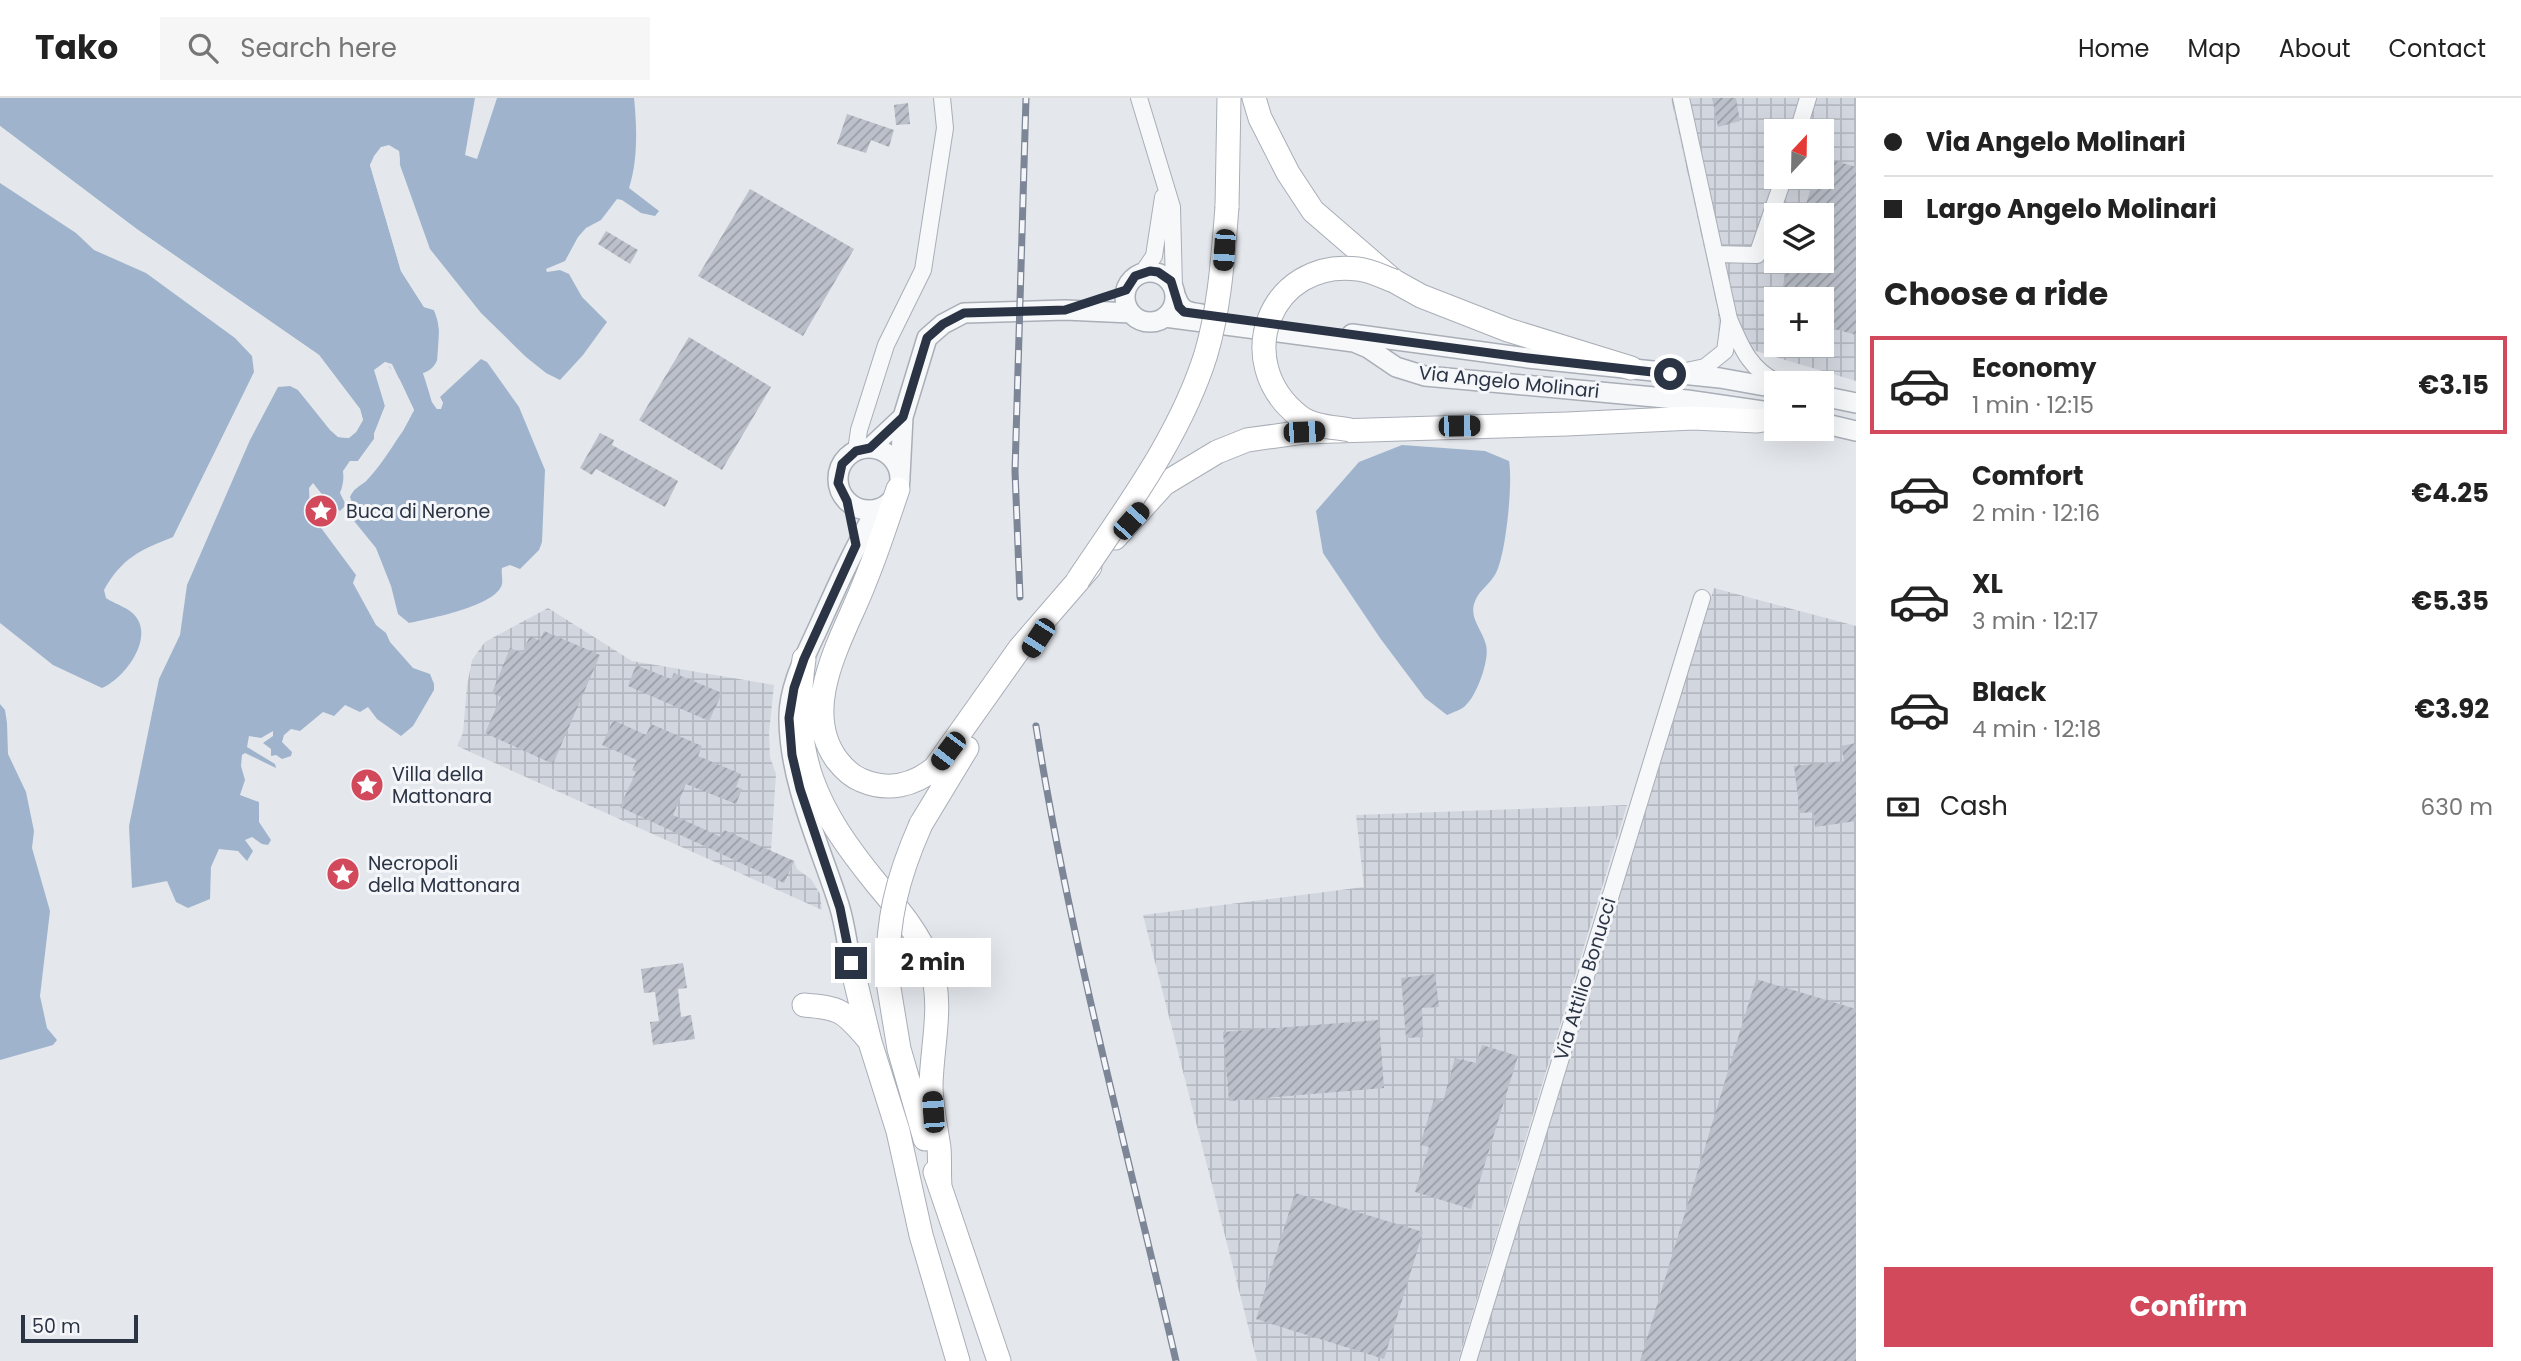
<!DOCTYPE html>
<html lang="en">
<head>
<meta charset="utf-8">
<style>
	:root { --surface:#fff; --page:#f6f6f6; --text:#222; --muted:#767676; --line:#e0e0e0; --accent:#d1495b }
	body { margin:0; font-family:Poppins,sans-serif; background:var(--page); color:var(--text); height:100vh; display:flex; flex-direction:column; font-size:26px; white-space:nowrap }
	* { box-sizing:border-box; margin:0 }
	p { font-size:23px; color:var(--muted) }
	.icon { flex:none; width:38px; height:38px; fill:none; stroke:currentColor; stroke-width:2; stroke-linecap:round; stroke-linejoin:round }
	.map { position:relative; flex:1; overflow:hidden }
	.sheet { display:flex; flex-direction:column; background:var(--surface); width:665px }
	.sheet>* { flex:none }
	.hud { display:grid; align-content:center; height:154px; padding:0 28px; background:var(--surface) }
	.needle { width:46px; rotate:22deg }
	.fabs { position:absolute; left:1764px; top:21px; display:grid; gap:14px }
	.fabs a { display:grid; place-items:center; width:70px; height:70px; border-radius:0px; background:var(--surface); box-shadow:0 7px 28px #0002; font-size:35px }
	.scale { position:absolute; left:21px; bottom:18px; width:117px; box-sizing:border-box; padding-left:7px; border:4px solid #2b3445; border-top:0; font-size:19px; line-height:24px; white-space:nowrap; color:#2b3445; -webkit-text-stroke:5px #f4f6f9; paint-order:stroke }
	.end { position:absolute; width:32px; height:32px; margin:-16px; border:9px solid #2b3445; background:#fff; box-shadow:0 0 0 4px #fff }
	.from { border-radius:50% }
	.bubble { position:absolute; height:49px; border-radius:0px; background:var(--surface); box-shadow:0 7px 28px #0002; font-size:23px; font-weight:700; line-height:49px; text-align:center }
	.car { position:absolute; width:21px; height:42px; margin:-21px -10px; border-radius:9px; box-shadow:0 0 5px 2px #0007; background:linear-gradient(#222 24%,#8ab4d8 0 40%,#222 0 76%,#8ab4d8 0 86%,#222 0) }
	.hud b { display:flex; align-items:center; gap:24px; height:66px; font-size:26px }
	.hud b+b { border-top:2px solid var(--line) }
	.hud i { width:18px; height:18px; background:var(--text) }
	ul { padding:0; list-style:none }
	li { display:flex; align-items:center; gap:21px; height:98px; margin:0 14px 10px; padding:0 14px; border:4px solid transparent; border-radius:0px }
	li div { flex:1 }
	li b { display:block; font-size:26px }
	li em { font-style:normal; font-weight:700 }
	li.active { border-color:var(--accent) }
	li>.icon { width:63px; height:63px; stroke-width:1.5 }
	h2 { padding:0 28px; font-size:32px; line-height:84px }
	.pay { display:flex; align-items:center; gap:18px; height:77px; padding:0 28px; font-size:26px }
	.pay p { margin-inline-start:auto }
	.button { display:flex; gap:14px; margin-top:auto; padding:14px 28px }
	.button a { flex:1; height:80px; border-radius:0px; background:var(--accent); color:#fff; font-size:28px; font-weight:700; line-height:80px; text-align:center }
	header { display:flex; align-items:center; gap:42px; box-sizing:border-box; height:98px; padding:0 35px; background:var(--surface); border-bottom:2px solid var(--line) }
	header strong { font-size:33px }
	nav { display:flex; gap:38px; margin-inline-start:auto; font-size:24px }
	.search { width:490px; height:63px; background:var(--page); display:flex; align-items:center; gap:18px; box-sizing:border-box; padding:0 24px; border-radius:0px; color:var(--muted); font-size:26px }
	main { display:flex; flex:1; min-height:0 }
	.map>svg:first-child { display:block }
</style>
</head>
<body>
<header>
<strong>Tako</strong>
<div class="search"><svg class="icon" aria-label="search" viewBox="0 0 24 24"><circle cx="10" cy="10" r="6"/><path d="M15 15l6 6"/></svg>Search here</div>
<nav><a>Home</a><a>Map</a><a>About</a><a>Contact</a></nav>
</header>
<main>
<div class="map">
<svg width="1856" height="1263" viewBox="0 0 1856 1263">
	<defs>
		<pattern id="industrial-grid" width="8" height="8" patternUnits="userSpaceOnUse" patternTransform="scale(1.75)"><rect width="8" height="8" fill="#d2d6de"/><path d="M0 4h8M4 0v8" fill="none" stroke="#b4b8c0"/></pattern>
		<pattern id="building-hatch" width="6" height="6" patternUnits="userSpaceOnUse" patternTransform="scale(1.75)"><rect width="6" height="6" fill="#bbc0ca"/><path d="M-1 1l2-2M0 6l6-6M5 7l2-2" fill="none" stroke="#989da6"/></pattern>
	</defs>
	<rect width="100%" height="100%" fill="#e4e7ec"/>
	<!-- industrial -->
	<path fill="url(#industrial-grid)" fill-rule="evenodd" d="M1671 0H1856V283L1719 242 1718 213ZM1776 33H1822V79H1776ZM1776 117H1822V163H1776ZM1776 201H1822V247H1776Z
		M1714 490 1856 528V1263H1477Z
		M548 510 632 563 774 587 769 635 770 659 776 676 771 753 794 763 797 771 811 781 820 796 822 812 457 648 463 635 467 588 472 562 485 544Z
		M1627 707 1458 1263H1257L1143 817 1364 789 1356 717Z"/>
	<!-- water -->
	<path fill="#9fb4cc" d="M0 0H475L465 57 477 61 497 0H634C637 29 638 62 629 90L659 113 655 118 641 115 622 102 617 101 601 122 586 130 578 139 565 163 546 171 547 174 560 172 569 176 582 199 607 224 583 257 560 282 546 275 526 259 481 215 430 151 400 67 399 53 381 49 370 67 401 173 424 209 434 212C441 229 447 269 423 275L432 304 437 311 443 305 440 299 481 261 487 264 519 309 545 372 542 444 539 452 520 471 510 467 502 470C501 475 503 481 502 486 497 508 428 521 409 525L398 516 391 488 376 450 350 418 353 407 350 399C354 390 359 389 366 383 383 366 403 333 414 312L400 282 385 264 375 272 385 308 374 336V341L358 363H350C342 374 345 383 340 395L346 407 340 413 328 404 313 385 309 390 310 415 356 477 353 485 376 527 386 535 390 544 413 570 430 576 434 586V592L413 628 401 638 377 621 368 609 360 614 345 607 334 618 323 614 300 633 291 631 284 637 282 644 292 654 291 658 282 661 276 657 271 658V651L263 645 273 638V633L261 640 249 638 247 649 275 666 276 670 245 655 242 657 241 668 245 682 240 697 259 704V724L271 742 268 747 262 746 252 739 245 742 253 753 247 763 238 753 219 751 211 769 210 801 188 810 176 804 167 783 132 790 129 728 159 581 180 537 187 487 250 342 278 289 290 288 298 292 338 339 349 340 356 334 363 322 360 311 319 257 138 132 0 28Z
		M0 85 76 135 94 152 146 175 235 240 252 258 254 274 173 439C140 452 122 460 104 492L106 500C116 507 132 510 138 522 151 545 123 581 102 590L53 567 0 525Z
		M1402 347 1485 353 1509 363C1513 384 1506 456 1496 475 1491 485 1480 492 1476 501 1467 519 1482 530 1486 547 1490 561 1477 597 1466 607 1462 612 1453 614 1447 617L1425 600 1380 540 1323 455 1316 413 1359 364Z
		M0 606 5 612 7 625 8 656 26 694 34 733 32 750 50 813 40 898 47 930 57 942 53 947 0 962Z"/>
	<!-- pier -->
	<path fill="#e4e7ec" d="M0 28 138 132 319 257 360 311 363 322 356 334 348 340 338 339 330 332 298 292H303L332 330 340 335 347 336 354 332 360 322 357 312 317 259 136 134 0 33Z
		M389 47 399 53 400 64H396V55L389 51 383 52 374 67 404 172 426 206 437 210 441 221 443 234 441 266 429 277 435 302 439 307 436 299 438 295 443 305 441 311H437L432 304 425 278 423 276 430 273 437 265 439 234 438 222 434 212 424 209 401 173 370 67 374 58 381 49Z
		M385 264 392 266 414 312 403 333 366 383 354 391H350L363 380 401 331 411 312 390 269 386 268 379 273 389 309 377 337V343L360 366H352L346 374 347 388 340 395 344 387 343 373 350 363H358L374 341V336L385 308 374 272Z"/>
	<!-- building -->
	<path fill="url(#building-hatch)" d="M1712 0H1736L1740 23 1718 29Z
		M908 5 910 26 896 27 894 7Z
		M847 16 894 32 889 49 871 42 866 55 837 46Z
		M1822 59 1856 69V237L1822 227V201H1779L1790 163H1822V117H1803L1814 79H1822Z
		M750 91 854 151 803 238 698 178Z
		M606 133 638 152 630 166 598 146Z
		M689 239 771 289 722 372 639 322Z
		M600 335 614 342 612 347 678 383 665 409 596 371 592 377 580 370Z
		M544 533 600 557 553 666 485 635 501 599 492 595 510 550 522 555 530 538 540 543Z
		M636 567 671 581 674 575 722 595 709 623 628 588Z
		M613 622 646 637 651 626 702 648 698 658 741 676 736 689 742 691 736 706 686 686 673 717 721 739 724 732 794 763 784 785 620 709 636 674 632 672 637 662 602 647Z
		M1856 645V723L1815 729 1814 714 1800 715 1794 668 1844 663 1841 648Z
		M683 865 687 890 678 891 681 919 691 917 695 941 653 947 650 924 659 923 655 894 644 895 641 871Z
		M1435 876 1439 909 1422 910 1423 939 1406 940 1401 880Z
		M1756 881 1856 911V1263H1640Z
		M1379 922 1384 990 1229 1003 1223 934Z
		M1482 947 1518 958 1471 1111 1415 1094 1429 1049 1420 1047 1434 1001 1443 1003 1455 960 1476 965Z
		M1295 1095 1423 1134 1384 1261 1256 1221Z"/>
	<g fill="none" stroke-linecap="round" stroke-linejoin="round">
		<defs>
			<path id="minor" d="M1139 0 1172 109 1174 190
				M1681 0 1729 221C1741 249 1750 272 1779 285
				M1798 33 1808 0
				M1716 156 1757 157 1784 79
				M1143 174 1154 158 1163 99
				M1686 273 1705 269 1725 253 1729 224
				M856 353 859 332 886 247 923 172 945 30 942 0
				M1468 1263 1702 500"/>
			<path id="tertiary" d="M1125 199a25 25 0 1 1 50 0a25 25 0 1 1-50 0Z
				M1176 199C1181 213 1187 214 1201 216
				M1165 219 1354 244 1368 250 1396 269 1425 278 1687 302 1776 315
				M1352 236 1528 260 1720 280 1776 290
				M1822 298 1856 305
				M1822 325 1856 333
				M870 350 903 319
				M838 381a31 31 0 1 1 62 0a31 31 0 1 1-62 0Z
				M900 378 903 319 927 240 943 226 964 215 1065 212 1131 215
				M851 865C847 846 845 826 839 807 820 747 790 686 789 622 788 588 807 555 820 526 838 486 855 448 877 411"/>
			<path id="secondary" d="M1254 0 1260 20 1288 75 1313 113 1394 183 1421 198 1508 232 1631 270
				M1227 109 1229 0
				M898 391C887 423 877 455 864 486 844 538 798 609 837 662 844 671 851 678 861 682 888 694 914 687 935 670L1020 550 1090 469
				M1115 440 1164 386 1217 354 1247 342 1304 334 1567 326 1693 320 1757 323 1776 320
				M804 561C790 660 816 711 877 786 897 810 919 835 930 865 944 906 932 945 931 987 931 1008 936 1029 939 1050 940 1062 939 1075 940 1088
				M921 726 967 650
				M851 865 870 944 898 1033 921 1137 958 1263
				M888 884 899 951 925 1041
				M804 907C841 910 844 913 868 941
				M935 1074 999 1263"/>
		</defs>
		<!-- minor casing -->
		<use href="#minor" stroke="#a9aeb7" stroke-width="18"/>
		<!-- tertiary casing -->
		<use href="#tertiary" stroke="#a9aeb7" stroke-width="22"/>
		<!-- secondary casing -->
		<use href="#secondary" stroke="#a9aeb7" stroke-width="25"/>
		<!-- minor -->
		<use href="#minor" stroke="#f7f8fa" stroke-width="16"/>
		<!-- tertiary -->
		<use href="#tertiary" stroke="#f7f8fa" stroke-width="19"/>
		<!-- secondary -->
		<use href="#secondary" stroke="#fff" stroke-width="23"/>
		<defs>
			<path id="rail" d="M1020 499 1015 373 1026 0
				M1036 628C1070 842 1127 1052 1176 1263"/>
		</defs>
		<!-- rail casing -->
		<use href="#rail" stroke="#7d8696" stroke-width="7"/>
		<!-- rail -->
		<use href="#rail" stroke="#f4f6f9" stroke-width="4.5" stroke-dasharray="13" stroke-linecap="butt"/>
		<defs>
			<path id="secondary-bridge" d="M1350 332C1334 329 1313 329 1299 318 1230 264 1270 160 1358 171 1370 172 1383 179 1394 183
				M1078 482C1126 410 1180 339 1206 256 1220 208 1223 158 1227 109
				M888 884C886 824 897 780 921 726"/>
		</defs>
		<!-- secondary-bridge casing -->
		<use href="#secondary-bridge" stroke="#a9aeb7" stroke-width="25" stroke-linecap="butt"/>
		<!-- secondary-bridge -->
		<use href="#secondary-bridge" stroke="#fff" stroke-width="23"/>
	</g>
	<g fill="none" stroke-linecap="round" stroke-linejoin="round">
		<!-- route -->
		<path stroke="#2b3445" stroke-width="9" d="M851 865 840 810 800 691 792 657 789 620 794 590 804 561 856 447 847 403 838 385 842 366 856 353 870 350 903 319 927 240 943 226 964 215 1065 212 1126 192 1135 178 1150 173 1158 174 1171 183 1179 209 1184 214 1528 260 1670 276"/>
	</g>
	<!-- icons -->
	<defs>
		<symbol id="sight-disc" viewBox="-11 -11 22 22"><circle r="9.5" fill="#d1495b" stroke="#f4f6f9"/><path d="M0-6L1.8-2.2L6-1.7L2.9 1.2L3.7 5.4L0 3.3L-3.7 5.4L-2.9 1.2L-6-1.7L-1.8-2.2Z" fill="#fff"/></symbol>
	</defs>
	<g fill-rule="evenodd">
		<use href="#sight-disc" x="302" y="394" width="38" height="38"/>
		<use href="#sight-disc" x="348" y="668" width="38" height="38"/>
		<use href="#sight-disc" x="324" y="757" width="38" height="38"/>
	</g>
	<g text-anchor="middle" dominant-baseline="central" stroke-width="6" stroke-linejoin="round" paint-order="stroke">
		<!-- street labels -->
		<g font-size="19" fill="#2b3445" stroke="#f4f6f9">
			<text transform="translate(1509 284) rotate(6)">Via Angelo Molinari</text>
			<text transform="translate(1585 881) rotate(-73)">Via Attilio Bonucci</text>
		</g>
		<!-- poi labels -->
		<g font-size="19" fill="#2b3445" stroke="#f4f6f9" text-anchor="start">
			<text x="346" y="413">Buca di Nerone</text>
			<text x="392" y="676">Villa della<tspan x="392" dy="22">Mattonara</tspan></text>
			<text x="368" y="765">Necropoli<tspan x="368" dy="22">della Mattonara</tspan></text>
		</g>
	</g>
</svg>
<div class="fabs">
<a><svg class="needle" viewBox="-14 -14 28 28"><path d="M0-13l5 13h-10z" fill="#e53935"/><path d="M0 13l5-13h-10z" fill="#767676"/></svg></a>
<a><svg class="icon" aria-label="layers" viewBox="0 0 24 24"><path d="M12 4l9 5-9 5-9-5zM3 14l9 5 9-5"/></svg></a>
<a>+</a>
<a>−</a>
</div>
<div class="scale">50 m</div>
<i class="end from" style="left:1670px;top:276px"></i>
<i class="end" style="left:851px;top:865px"></i>
<div class="bubble" style="left:875px;top:840px;width:116px">2 min</div>
<i class="car" style="left:1224px;top:152px;rotate:184deg"></i>
<i class="car" style="left:1459px;top:328px;rotate:89deg"></i>
<i class="car" style="left:1304px;top:334px;rotate:88deg"></i>
<i class="car" style="left:1131px;top:423px;rotate:42deg"></i>
<i class="car" style="left:1038px;top:540px;rotate:213deg"></i>
<i class="car" style="left:948px;top:653px;rotate:217deg"></i>
<i class="car" style="left:933px;top:1014px;rotate:356deg"></i>
</div>
<section class="sheet">
<div class="hud">
<b><i class="from"></i>Via Angelo Molinari</b>
<b><i></i>Largo Angelo Molinari</b>
</div>
<h2>Choose a ride</h2>
<ul>
<li class="active"><svg class="icon" aria-label="car" viewBox="0 0 24 24"><path d="M5 17H2v-5l4-1 3-4h7l3 4 3 1v5h-3M9 17h6M6 11h13"/><circle cx="7" cy="17" r="2"/><circle cx="17" cy="17" r="2"/></svg><div><b>Economy</b><p>1 min · 12:15</p></div><em>€3.15</em></li>
<li><svg class="icon" aria-label="car" viewBox="0 0 24 24"><path d="M5 17H2v-5l4-1 3-4h7l3 4 3 1v5h-3M9 17h6M6 11h13"/><circle cx="7" cy="17" r="2"/><circle cx="17" cy="17" r="2"/></svg><div><b>Comfort</b><p>2 min · 12:16</p></div><em>€4.25</em></li>
<li><svg class="icon" aria-label="car" viewBox="0 0 24 24"><path d="M5 17H2v-5l4-1 3-4h7l3 4 3 1v5h-3M9 17h6M6 11h13"/><circle cx="7" cy="17" r="2"/><circle cx="17" cy="17" r="2"/></svg><div><b>XL</b><p>3 min · 12:17</p></div><em>€5.35</em></li>
<li><svg class="icon" aria-label="car" viewBox="0 0 24 24"><path d="M5 17H2v-5l4-1 3-4h7l3 4 3 1v5h-3M9 17h6M6 11h13"/><circle cx="7" cy="17" r="2"/><circle cx="17" cy="17" r="2"/></svg><div><b>Black</b><p>4 min · 12:18</p></div><em>€3.92</em></li>
</ul>
<div class="pay"><svg class="icon" aria-label="cash" viewBox="0 0 24 24"><path d="M3 7h18v10H3z"/><circle cx="12" cy="12" r="2"/></svg>Cash<p>630 m</p></div>
<div class="button"><a>Confirm</a></div>
</section>
</main>
</body>
</html>
